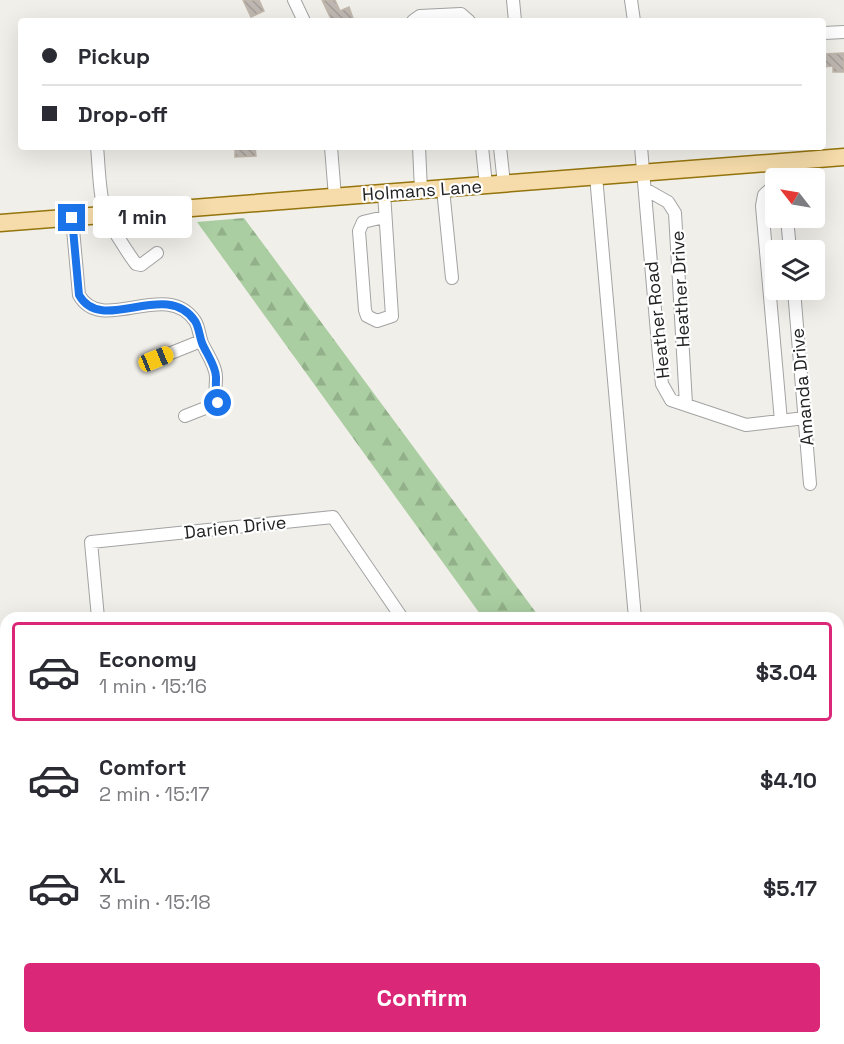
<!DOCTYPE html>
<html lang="en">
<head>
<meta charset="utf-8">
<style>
	:root { --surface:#fff; --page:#f7f7f7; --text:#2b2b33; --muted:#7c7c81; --line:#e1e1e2; --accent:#db2777 }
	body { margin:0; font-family:"Space Grotesk",sans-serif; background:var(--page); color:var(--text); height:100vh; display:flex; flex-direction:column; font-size:22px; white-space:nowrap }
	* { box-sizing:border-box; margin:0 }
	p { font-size:20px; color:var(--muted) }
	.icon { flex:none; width:33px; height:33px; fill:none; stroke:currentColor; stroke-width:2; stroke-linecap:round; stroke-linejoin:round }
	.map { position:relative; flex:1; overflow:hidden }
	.sheet { position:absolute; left:0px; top:612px; width:844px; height:432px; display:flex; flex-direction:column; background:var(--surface); border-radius:18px 18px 0 0; box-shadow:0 6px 24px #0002 }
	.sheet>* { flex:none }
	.hud { position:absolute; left:18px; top:18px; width:808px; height:132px; border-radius:6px; box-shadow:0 6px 24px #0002; display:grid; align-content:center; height:132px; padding:0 24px; background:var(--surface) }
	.needle { width:39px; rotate:301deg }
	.tools { position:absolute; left:765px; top:168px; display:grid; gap:12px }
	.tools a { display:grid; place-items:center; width:60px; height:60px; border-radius:6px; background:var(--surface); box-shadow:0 6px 24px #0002; font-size:30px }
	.end { position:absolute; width:27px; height:27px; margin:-14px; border:8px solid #1a73e8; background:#fff; box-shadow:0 0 0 3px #fff }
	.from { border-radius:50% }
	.bubble { position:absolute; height:42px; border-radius:6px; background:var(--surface); box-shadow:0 6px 24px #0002; font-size:20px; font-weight:700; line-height:42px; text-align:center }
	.car { position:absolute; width:18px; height:36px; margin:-18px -9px; border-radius:8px; box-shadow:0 0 4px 2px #0007; background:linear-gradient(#f5c518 24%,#345 0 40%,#f5c518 0 76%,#345 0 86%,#f5c518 0) }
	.hud b { display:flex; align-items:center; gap:21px; height:57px; font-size:22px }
	.hud b+b { border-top:2px solid var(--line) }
	.hud i { width:15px; height:15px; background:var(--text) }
	ul { padding:10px 0 0; list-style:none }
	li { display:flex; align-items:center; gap:18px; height:99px; margin:0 12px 9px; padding:0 12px; border:3px solid transparent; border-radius:6px }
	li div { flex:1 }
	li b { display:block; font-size:22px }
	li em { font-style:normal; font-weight:700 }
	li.selected { border-color:var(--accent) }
	li>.icon { width:54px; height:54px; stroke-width:1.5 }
	.button { display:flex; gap:12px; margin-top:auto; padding:12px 24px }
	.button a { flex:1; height:69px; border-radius:6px; background:var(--accent); color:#fff; font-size:24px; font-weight:700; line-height:69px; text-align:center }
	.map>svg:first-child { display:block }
</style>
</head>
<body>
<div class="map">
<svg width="844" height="1044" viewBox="0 0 844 1044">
	<defs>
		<pattern id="forest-firs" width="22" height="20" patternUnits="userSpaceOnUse" patternTransform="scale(1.5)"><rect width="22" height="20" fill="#aacda1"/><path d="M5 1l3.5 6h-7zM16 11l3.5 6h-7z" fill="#92b08a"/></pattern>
		<pattern id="building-back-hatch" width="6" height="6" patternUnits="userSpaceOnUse" patternTransform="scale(1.5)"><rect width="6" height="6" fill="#bfb8b2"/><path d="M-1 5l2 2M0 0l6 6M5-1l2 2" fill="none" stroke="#a49e99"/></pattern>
	</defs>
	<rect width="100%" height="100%" fill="#f1efe9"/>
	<!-- residential -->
	<path fill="#e0dfdf" d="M838 882H844V1041L839 1034Z"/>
	<!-- forest -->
	<path fill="url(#forest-firs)" d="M244 218 540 618H483L197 222Z
		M839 1034 844 1044H790L786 1038H838Z"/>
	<!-- building -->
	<path fill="url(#building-back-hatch)" stroke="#c2b8ac" stroke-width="1.5" d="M243 0H259L264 11 251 17Z
		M322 0H335L340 11 349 7 354 21H332Z
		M844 53V72H833V66L824 67V54Z
		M235 147H255L256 156 235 157Z"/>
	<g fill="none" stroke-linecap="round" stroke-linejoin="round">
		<defs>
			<path id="minor" d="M294 0 304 21
				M513 0 515 21
				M631 0 634 21
				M413 21 420 16 461 14 469 21
				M824 33 844 32
				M97 147C99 165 99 201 107 217 115 233 125 249 136 264L141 265 157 253
				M331 147 335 197
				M419 147 421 190
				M482 147 486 185
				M500 147 504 184
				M641 147 659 356 662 384 671 400 746 425 805 418
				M782 162 784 178
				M596 176 635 618
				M776 184 764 195 762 206 781 421
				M443 189 452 278
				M645 189 668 202 675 213 686 404
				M384 193 392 316 377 321 367 316 365 310 359 231 363 222 384 217
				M72 218 79 295C102 336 166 278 195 321 199 327 199 335 202 343 206 352 216 366 216 377 216 389 214 390 218 403L185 416
				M787 218 790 250
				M794 290 810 484
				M156 359 201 341
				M98 618 91 542 333 517 402 618
				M0 723 6 722
				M0 895 6 896
				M838 981 844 984
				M0 1016 6 1020
				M214 1038 219 1044
				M702 1038 706 1044
				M167 1044 173 1038
				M356 1044 362 1038"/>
			<path id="major" d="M0 223 844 157"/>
		</defs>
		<!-- minor casing -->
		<use href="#minor" stroke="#a3a3a3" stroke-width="14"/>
		<!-- major casing -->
		<use href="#major" stroke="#94740c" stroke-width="19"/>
		<!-- minor -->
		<use href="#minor" stroke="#fff" stroke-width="12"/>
		<!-- major -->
		<use href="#major" stroke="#f6dcaa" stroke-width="16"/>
	</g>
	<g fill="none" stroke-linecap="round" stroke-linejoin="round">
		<!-- route -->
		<path stroke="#1a73e8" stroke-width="8" d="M72 218 79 295C102 336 166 278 195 321 199 327 199 335 202 343 206 353 216 366 216 377 216 387 215 392 218 403"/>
	</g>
	<g text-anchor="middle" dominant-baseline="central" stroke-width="4.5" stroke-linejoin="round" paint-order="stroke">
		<!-- street labels -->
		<g font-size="18" fill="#222" stroke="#fff">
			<text transform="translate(422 190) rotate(-4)">Holmans Lane</text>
			<text transform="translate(680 289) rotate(-93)">Heather Drive</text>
			<text transform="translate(657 320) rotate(-96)">Heather Road</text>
			<text transform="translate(802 387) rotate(-95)">Amanda Drive</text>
			<text transform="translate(235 527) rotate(-6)">Darien Drive</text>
		</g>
	</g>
</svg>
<div class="tools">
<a><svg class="needle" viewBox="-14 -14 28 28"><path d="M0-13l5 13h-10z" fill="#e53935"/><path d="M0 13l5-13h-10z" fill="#7c7c81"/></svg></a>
<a><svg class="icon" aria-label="layers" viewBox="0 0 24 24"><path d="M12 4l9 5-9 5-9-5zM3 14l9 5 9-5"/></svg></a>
</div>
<i class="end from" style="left:218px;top:403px"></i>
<i class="end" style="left:72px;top:218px"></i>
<div class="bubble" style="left:93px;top:196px;width:99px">1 min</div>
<i class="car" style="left:156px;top:359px;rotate:68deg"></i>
<div class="hud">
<b><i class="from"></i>Pickup</b>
<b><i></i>Drop-off</b>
</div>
<section class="sheet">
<ul>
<li class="selected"><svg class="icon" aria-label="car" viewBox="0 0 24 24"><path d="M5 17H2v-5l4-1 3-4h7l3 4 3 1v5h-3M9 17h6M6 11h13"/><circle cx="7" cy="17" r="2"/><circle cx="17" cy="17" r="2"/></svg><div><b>Economy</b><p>1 min · 15:16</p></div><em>$3.04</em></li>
<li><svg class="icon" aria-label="car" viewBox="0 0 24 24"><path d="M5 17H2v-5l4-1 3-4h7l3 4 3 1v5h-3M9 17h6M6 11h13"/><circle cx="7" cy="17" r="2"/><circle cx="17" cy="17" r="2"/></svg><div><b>Comfort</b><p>2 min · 15:17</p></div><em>$4.10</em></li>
<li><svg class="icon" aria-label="car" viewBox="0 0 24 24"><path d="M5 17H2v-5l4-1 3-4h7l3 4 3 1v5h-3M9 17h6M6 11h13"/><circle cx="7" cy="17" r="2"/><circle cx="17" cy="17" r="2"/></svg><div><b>XL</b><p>3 min · 15:18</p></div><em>$5.17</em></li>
</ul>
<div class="button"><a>Confirm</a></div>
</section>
</div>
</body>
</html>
